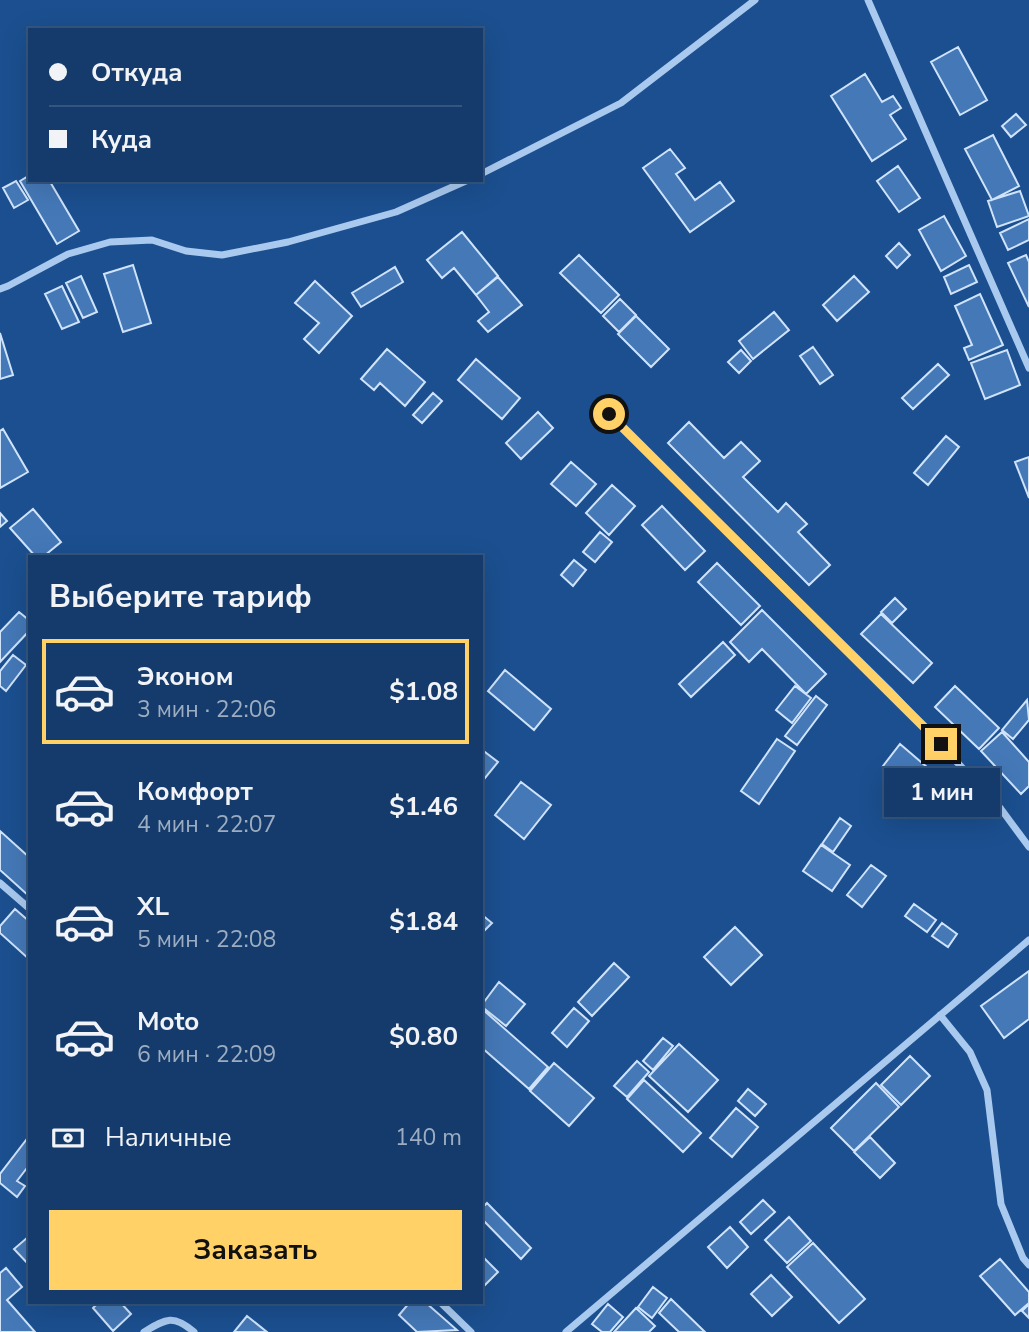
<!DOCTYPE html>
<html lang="ru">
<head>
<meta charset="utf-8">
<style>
	:root { --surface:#143b6b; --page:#214673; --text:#f1f3f6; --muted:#9dadc1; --line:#33557e; --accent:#ffd166 }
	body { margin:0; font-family:"Nunito Sans",sans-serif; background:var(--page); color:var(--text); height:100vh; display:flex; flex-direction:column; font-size:26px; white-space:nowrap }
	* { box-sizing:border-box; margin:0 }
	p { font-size:23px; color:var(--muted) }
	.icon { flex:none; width:38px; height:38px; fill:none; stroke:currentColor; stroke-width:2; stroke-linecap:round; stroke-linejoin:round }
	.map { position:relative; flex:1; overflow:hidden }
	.panel { position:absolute; left:28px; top:555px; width:455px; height:749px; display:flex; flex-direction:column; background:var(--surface); border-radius:0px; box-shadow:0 7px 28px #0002,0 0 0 2px var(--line) }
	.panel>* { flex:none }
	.guide { position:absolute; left:28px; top:28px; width:455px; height:154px; border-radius:0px; box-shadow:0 7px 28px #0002,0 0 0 2px var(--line); display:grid; align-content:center; height:154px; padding:0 21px; background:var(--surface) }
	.end { position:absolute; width:32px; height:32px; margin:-16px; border:9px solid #ffd166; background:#111; box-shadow:0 0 0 4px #111 }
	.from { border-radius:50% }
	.bubble { position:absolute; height:49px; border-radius:0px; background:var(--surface); box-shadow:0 7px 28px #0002,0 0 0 2px var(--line); font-size:23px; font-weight:700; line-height:49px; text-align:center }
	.guide b { display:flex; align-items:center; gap:24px; height:66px; font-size:26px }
	.guide b+b { border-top:2px solid var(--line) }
	.guide i { width:18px; height:18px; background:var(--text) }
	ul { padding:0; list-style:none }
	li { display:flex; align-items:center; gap:21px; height:105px; margin:0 14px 10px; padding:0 7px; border:4px solid transparent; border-radius:0px }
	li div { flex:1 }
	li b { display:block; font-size:26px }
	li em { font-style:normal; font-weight:700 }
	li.current { border-color:var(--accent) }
	li>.icon { width:63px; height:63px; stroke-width:1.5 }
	h2 { padding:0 21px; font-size:32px; line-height:84px }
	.pay { display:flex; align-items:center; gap:18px; height:77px; padding:0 21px; font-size:26px }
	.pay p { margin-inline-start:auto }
	.cta { display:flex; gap:14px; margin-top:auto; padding:14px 21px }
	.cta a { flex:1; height:80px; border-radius:0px; background:var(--accent); color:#111; font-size:28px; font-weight:700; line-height:80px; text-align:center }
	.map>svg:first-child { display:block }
</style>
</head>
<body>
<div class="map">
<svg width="1029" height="1332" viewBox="0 0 1029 1332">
	<rect width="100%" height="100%" fill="#1b4f8f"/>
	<!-- building -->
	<path fill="#4478b7" stroke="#cfe3fa" stroke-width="2" d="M958 47 987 100 960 115 931 62Z
		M865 74 882 102 893 96 901 108 890 115 906 139 872 161 831 96Z
		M1016 114 1026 125 1011 137 1002 126Z
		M993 135 1019 186 992 200 965 149Z
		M670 149 685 168 676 174 695 200 720 182 734 201 690 232 643 168Z
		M898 166 920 198 899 212 877 181Z
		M30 175V180H49L79 231 57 244 20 181Z
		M16 181 28 200 14 208 3 188Z
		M1020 191 1029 216 997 227 988 201Z
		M944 216 966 256 941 271 919 230Z
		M1029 219V240L1008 250 1000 233Z
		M462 232 498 276 476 295 454 268 442 278 427 260Z
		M899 243 910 255 897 268 886 256Z
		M579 255 619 295 601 313 560 273Z
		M1026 255 1029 262V307L1008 263Z
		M133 265 151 323 123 332 104 274Z
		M969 265 977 282 951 294 944 277Z
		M395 267 403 282 361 307 352 293Z
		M81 276 97 312 83 318 66 283Z
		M854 276 869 292 837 321 823 305Z
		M498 277 522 305 488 332 478 321 489 312 476 295Z
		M315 281 352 316 319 353 304 339 319 323 295 303Z
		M62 286 79 322 62 329 45 294Z
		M980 294 1003 345 969 360 964 348 972 345 955 306Z
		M620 299 636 315 619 332 603 316Z
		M774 312 789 330 753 359 739 341Z
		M636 316 669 349 651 367 618 334Z
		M0 333 13 375 0 379Z
		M813 347 833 375 820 384 800 356Z
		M387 349 425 382 405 406 380 383 374 390 361 379Z
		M741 350 751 361 739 373 728 362Z
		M1007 350 1020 385 985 399 971 363Z
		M476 359 520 398 502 419 458 380Z
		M938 364 949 375 913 409 902 398Z
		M433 393 442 401 422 423 413 415Z
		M538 412 553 428 521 459 506 443Z
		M689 422 724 458 741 442 760 461 743 477 778 512 786 503 807 524 798 532 830 565 809 585 668 443Z
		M3 429 28 472 0 488V431Z
		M946 436 959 447 928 485 914 473Z
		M1029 457V498L1015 462Z
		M571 462 596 484 576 506 551 484Z
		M612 485 635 506 609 535 586 513Z
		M662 506 705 551 685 570 642 525Z
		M33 509 61 542 44 556H35L10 528Z
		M0 513 7 521 0 527Z
		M600 532 612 542 595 562 583 552Z
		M574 560 586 570 573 586 561 575Z
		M717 563 760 606 741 625 698 582Z
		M895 598 906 609 892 623 881 612Z
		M762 610 826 674 806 694 762 649 749 662 730 642Z
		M19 612 30 621V630L0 662V632Z
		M881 614 932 663 913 683 861 634Z
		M723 642 735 655 691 697 679 684Z
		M13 655 26 665 6 691 0 686V671Z
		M505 670 551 709 534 730 488 691Z
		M795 686 811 698 792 723 776 710Z
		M955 686 999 728 979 749 935 707Z
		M816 696 827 705 797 745 785 736Z
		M1027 700 1029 720 1013 739 1002 730Z
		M1002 732 1029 762V786L1021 794 981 751Z
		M777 739 795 751 759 804 741 791Z
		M900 744 928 768 911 789 883 766Z
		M481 749 498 762 481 783Z
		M521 782 551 805 524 839 495 815Z
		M840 818 851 826 833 852 822 844Z
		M0 831 30 858V897L0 870Z
		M821 845 850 865 832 891 803 871Z
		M871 865 886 876 862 907 847 895Z
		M914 904 936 920 927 932 905 916Z
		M15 909 30 922V960L0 933V926Z
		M481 914 492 923 481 934Z
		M942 923 957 934 948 947 932 936Z
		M735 927 762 955 731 985 704 957Z
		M614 963 629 977 592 1016 578 1002Z
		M1029 971V1019L1004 1038 981 1006Z
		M499 982 525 1004 506 1026 481 1006Z
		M481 1008 548 1067 529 1089 481 1047Z
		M574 1008 589 1021 567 1047 552 1033Z
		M663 1038 673 1046 653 1070 643 1061Z
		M679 1044 718 1080 688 1112 649 1076Z
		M910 1056 930 1076 901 1105 881 1085Z
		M637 1061 649 1072 627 1097 614 1086Z
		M554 1063 594 1098 569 1126 530 1091Z
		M644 1080 701 1133 683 1152 627 1099Z
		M876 1083 899 1107 854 1151 831 1128Z
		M748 1089 766 1104 755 1116 738 1101Z
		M736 1108 758 1127 732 1157 710 1138Z
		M30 1135V1164L17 1181 25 1186 17 1197 0 1183V1174Z
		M870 1137 895 1163 880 1178 854 1152Z
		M763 1200 775 1212 751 1234 740 1222Z
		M487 1203 531 1248 521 1259 481 1218V1209Z
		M789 1217 811 1241 787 1263 765 1240Z
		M730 1227 748 1247 727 1268 708 1247Z
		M28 1237 30 1239V1266L14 1249Z
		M813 1243 865 1299 839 1323 787 1267Z
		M481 1255 498 1272 481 1289Z
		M1000 1259 1029 1292V1303L1015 1315 980 1276Z
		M6 1268 22 1287 7 1300 35 1332H0V1273Z
		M771 1275 792 1297 772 1316 751 1294Z
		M653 1287 667 1298 652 1318 638 1307Z
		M671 1299 705 1332H679L659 1313Z
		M99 1302H120L131 1314 113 1331 93 1308Z
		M410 1302H425L457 1330 417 1332 399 1315Z
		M608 1304 623 1317 610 1332H602L592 1324Z
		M1029 1304V1318L1022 1311Z
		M636 1308 655 1326 649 1332H614Z
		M247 1316 267 1332H234Z"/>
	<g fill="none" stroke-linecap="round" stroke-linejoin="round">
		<!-- street -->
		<path stroke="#a9c9ee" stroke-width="7" d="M868 0 1029 368
			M481 174 621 103 755 0
			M0 289 8 286 68 254 110 242 152 240 186 251 222 255 288 242 396 212 468 180
			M609 414 889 690 1001 809 1029 847
			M0 883 30 909
			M940 1015 970 1052 987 1090 1001 1204 1023 1258 1029 1265
			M440 1302 471 1332
			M144 1332C166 1319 173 1314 194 1332
			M566 1332 1029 940"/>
	</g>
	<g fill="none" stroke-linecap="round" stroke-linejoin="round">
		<!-- route -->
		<path stroke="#ffd166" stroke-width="9" d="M609 414 941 744"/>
	</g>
</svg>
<i class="end from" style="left:609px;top:414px"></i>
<i class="end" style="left:941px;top:744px"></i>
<div class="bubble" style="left:884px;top:768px;width:116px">1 мин</div>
<div class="guide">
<b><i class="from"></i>Откуда</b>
<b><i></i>Куда</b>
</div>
<section class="panel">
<h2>Выберите тариф</h2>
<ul>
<li class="current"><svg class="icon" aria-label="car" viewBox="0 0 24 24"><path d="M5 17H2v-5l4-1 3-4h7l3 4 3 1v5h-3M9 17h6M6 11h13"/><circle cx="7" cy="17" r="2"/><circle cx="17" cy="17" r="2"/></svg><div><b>Эконом</b><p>3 мин · 22:06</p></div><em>$1.08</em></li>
<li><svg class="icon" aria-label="car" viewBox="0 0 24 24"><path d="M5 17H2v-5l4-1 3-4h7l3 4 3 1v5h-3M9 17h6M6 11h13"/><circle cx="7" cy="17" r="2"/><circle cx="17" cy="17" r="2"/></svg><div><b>Комфорт</b><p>4 мин · 22:07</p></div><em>$1.46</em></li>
<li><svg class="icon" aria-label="car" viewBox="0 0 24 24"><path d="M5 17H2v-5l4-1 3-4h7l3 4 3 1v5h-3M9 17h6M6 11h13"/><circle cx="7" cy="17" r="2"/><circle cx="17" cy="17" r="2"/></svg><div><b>XL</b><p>5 мин · 22:08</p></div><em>$1.84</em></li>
<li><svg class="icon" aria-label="car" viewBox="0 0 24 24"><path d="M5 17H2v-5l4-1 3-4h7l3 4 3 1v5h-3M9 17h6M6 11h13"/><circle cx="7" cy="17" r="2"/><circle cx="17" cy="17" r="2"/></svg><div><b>Moto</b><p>6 мин · 22:09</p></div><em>$0.80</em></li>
</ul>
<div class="pay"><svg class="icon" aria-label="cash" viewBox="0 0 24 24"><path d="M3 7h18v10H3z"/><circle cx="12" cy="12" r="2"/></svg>Наличные<p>140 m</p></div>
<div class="cta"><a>Заказать</a></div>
</section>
</div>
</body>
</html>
